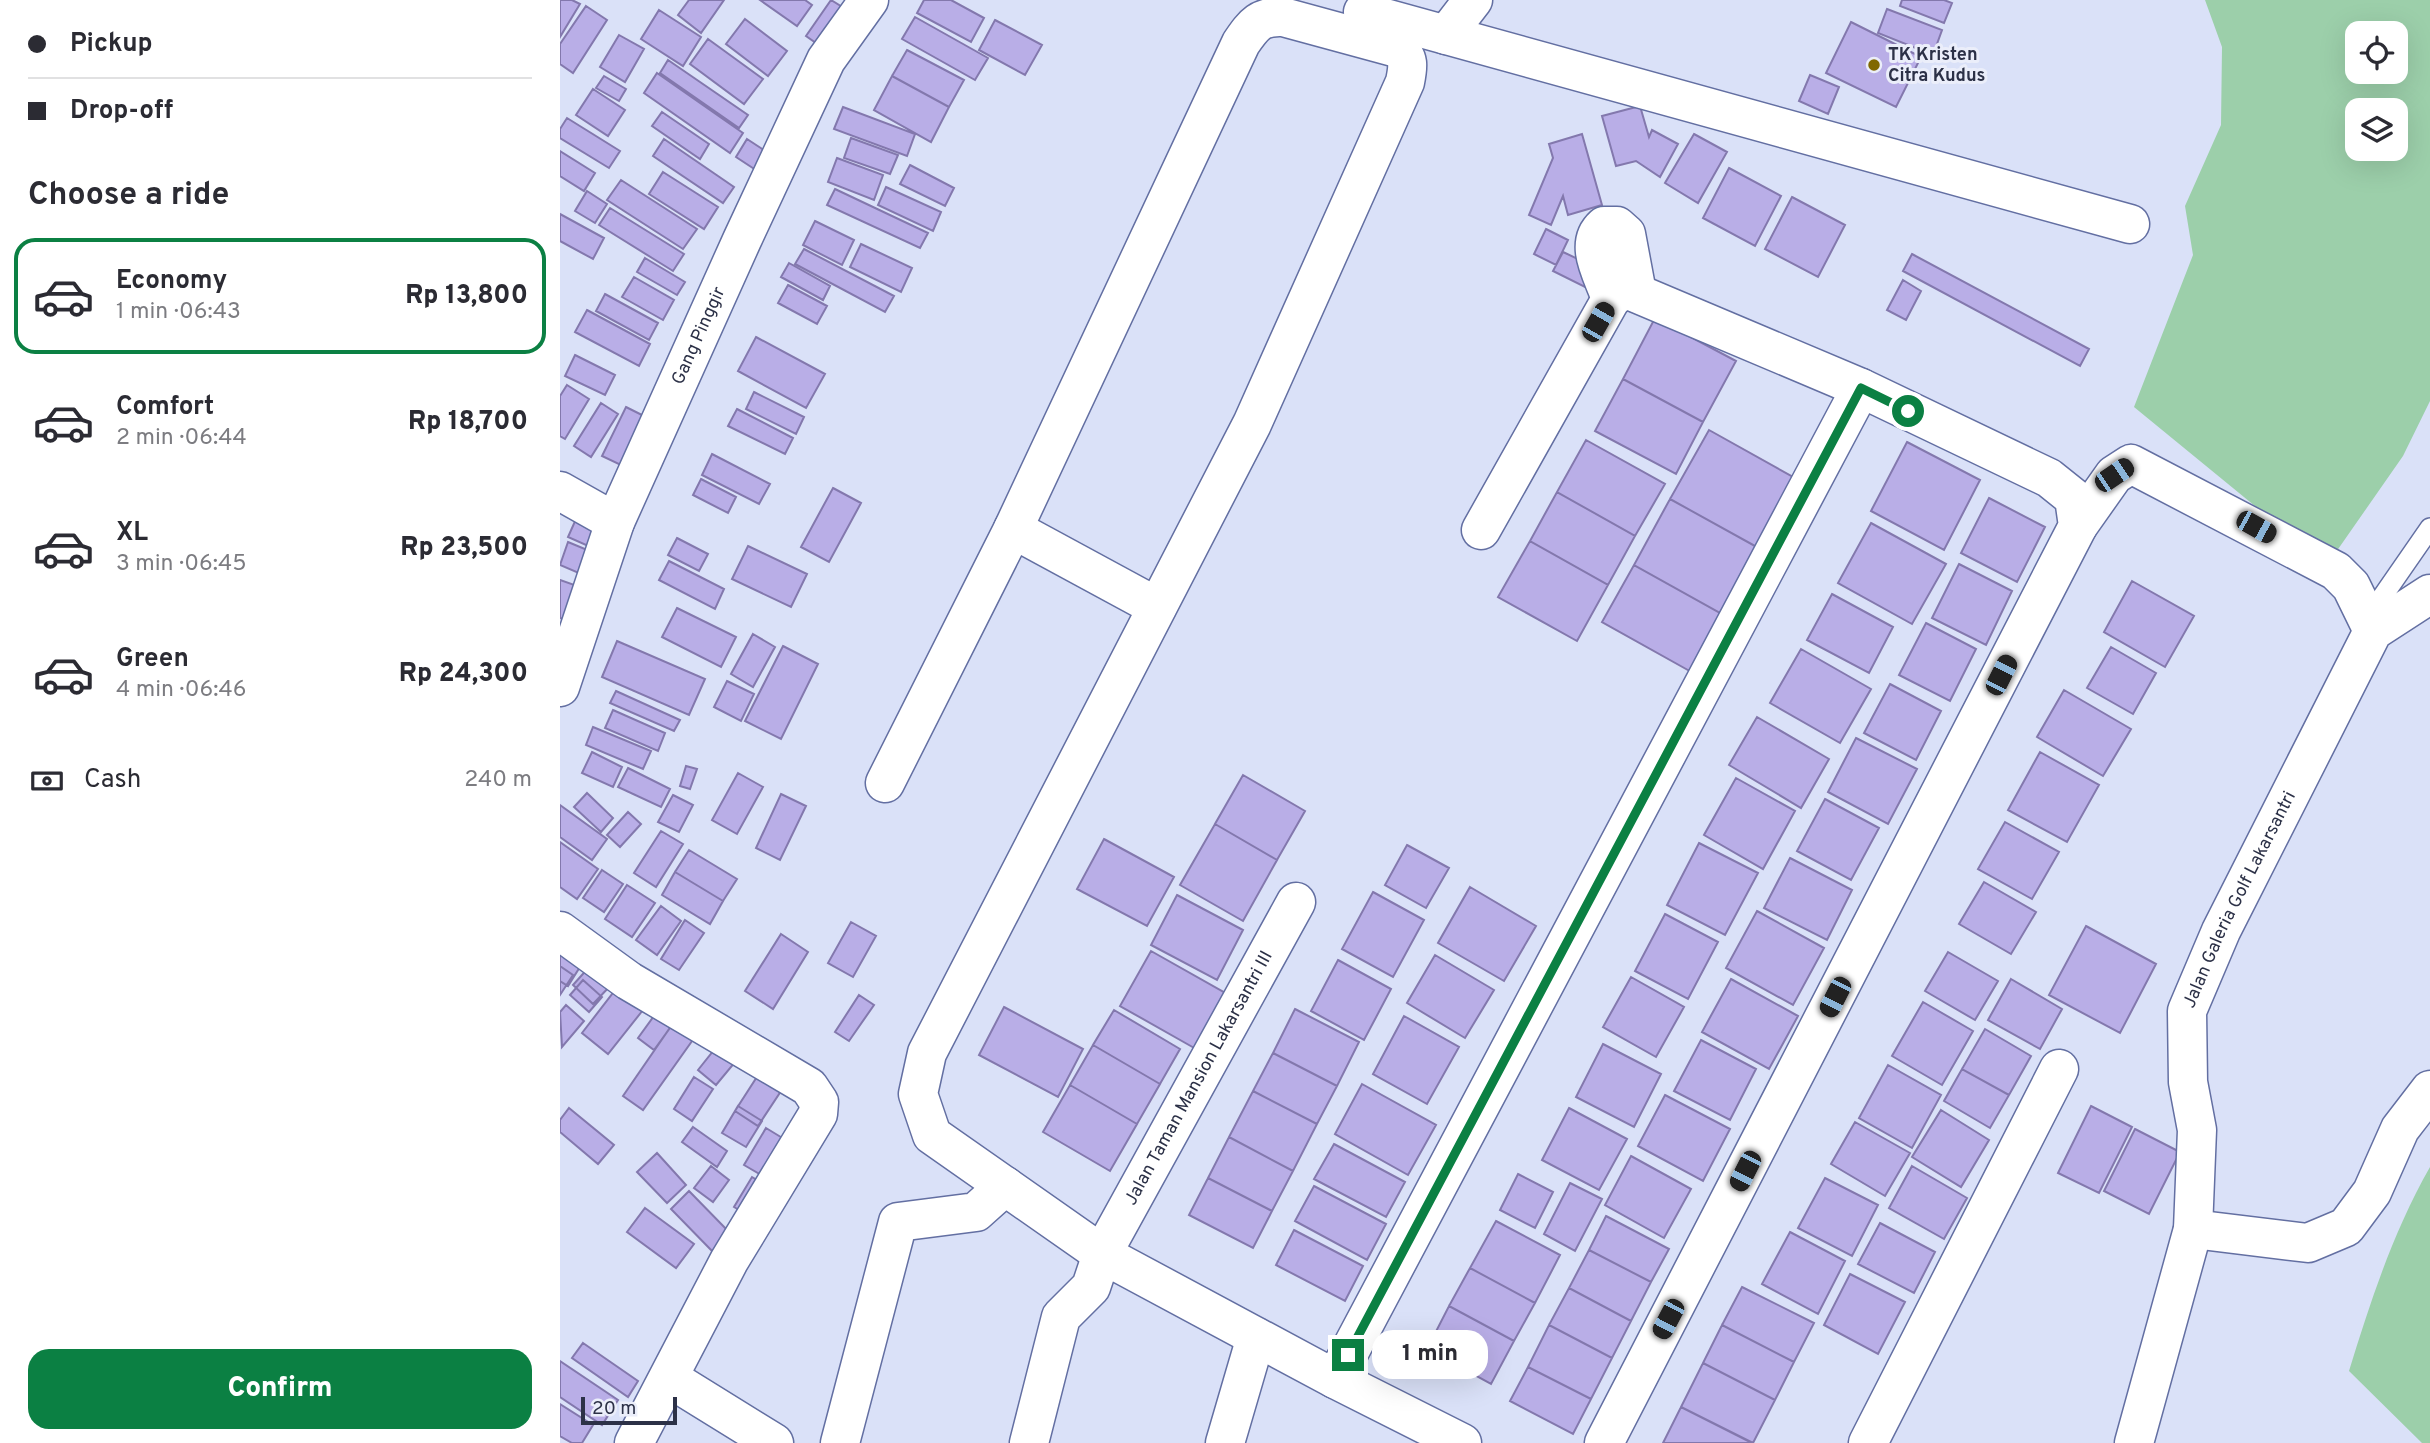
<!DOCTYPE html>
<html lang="en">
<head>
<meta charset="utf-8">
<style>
	:root { --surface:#fff; --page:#f7f7f7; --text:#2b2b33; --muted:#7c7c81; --line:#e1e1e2; --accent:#0b8043 }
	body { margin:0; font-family:Overpass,sans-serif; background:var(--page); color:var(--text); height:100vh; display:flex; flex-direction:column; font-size:26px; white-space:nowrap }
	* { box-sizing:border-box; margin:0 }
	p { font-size:23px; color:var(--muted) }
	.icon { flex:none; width:38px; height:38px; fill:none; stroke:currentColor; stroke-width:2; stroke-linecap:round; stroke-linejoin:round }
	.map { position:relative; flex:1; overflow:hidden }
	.details { display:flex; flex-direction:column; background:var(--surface); width:560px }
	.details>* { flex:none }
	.hud { display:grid; align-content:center; height:154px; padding:0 28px; background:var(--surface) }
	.buttons { position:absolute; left:1785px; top:21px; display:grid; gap:14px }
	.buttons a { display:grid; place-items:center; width:63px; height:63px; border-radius:14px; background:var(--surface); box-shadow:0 7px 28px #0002; font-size:35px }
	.scale { position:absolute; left:21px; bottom:18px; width:96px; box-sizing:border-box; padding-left:7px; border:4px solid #2c3147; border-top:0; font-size:19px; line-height:24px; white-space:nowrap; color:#2c3147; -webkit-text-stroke:5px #ebeefa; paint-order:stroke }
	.end { position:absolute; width:32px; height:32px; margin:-16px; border:9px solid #0b8043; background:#fff; box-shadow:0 0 0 4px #fff }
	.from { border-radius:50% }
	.bubble { position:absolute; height:49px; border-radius:21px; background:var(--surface); box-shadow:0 7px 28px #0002; font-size:23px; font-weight:800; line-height:49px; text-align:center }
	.car { position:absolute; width:21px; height:42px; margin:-21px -10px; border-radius:9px; box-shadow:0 0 5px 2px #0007; background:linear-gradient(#222 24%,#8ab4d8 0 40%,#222 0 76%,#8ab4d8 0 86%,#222 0) }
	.hud b { display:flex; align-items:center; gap:24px; height:66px; font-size:26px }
	.hud b+b { border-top:2px solid var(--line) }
	.hud i { width:18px; height:18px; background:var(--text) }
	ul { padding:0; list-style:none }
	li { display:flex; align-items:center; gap:21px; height:116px; margin:0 14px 10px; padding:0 14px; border:4px solid transparent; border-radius:21px }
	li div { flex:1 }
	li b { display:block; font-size:26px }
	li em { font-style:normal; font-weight:800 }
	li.on { border-color:var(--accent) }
	li>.icon { width:63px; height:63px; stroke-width:1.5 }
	h2 { padding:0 28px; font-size:32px; line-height:84px }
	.pay { display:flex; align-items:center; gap:18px; height:77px; padding:0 28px; font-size:26px }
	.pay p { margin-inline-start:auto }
	.action { display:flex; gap:14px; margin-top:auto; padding:14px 28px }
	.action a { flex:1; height:80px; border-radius:21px; background:var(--accent); color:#fff; font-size:28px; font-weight:800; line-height:80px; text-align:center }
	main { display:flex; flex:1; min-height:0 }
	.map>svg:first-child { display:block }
</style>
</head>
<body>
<main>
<section class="details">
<div class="hud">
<b><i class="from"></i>Pickup</b>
<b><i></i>Drop-off</b>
</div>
<h2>Choose a ride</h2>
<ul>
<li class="on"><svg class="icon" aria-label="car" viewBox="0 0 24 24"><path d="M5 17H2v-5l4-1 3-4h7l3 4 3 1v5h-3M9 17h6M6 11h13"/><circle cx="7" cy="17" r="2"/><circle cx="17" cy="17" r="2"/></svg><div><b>Economy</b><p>1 min · 06:43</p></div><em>Rp 13,800</em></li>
<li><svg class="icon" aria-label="car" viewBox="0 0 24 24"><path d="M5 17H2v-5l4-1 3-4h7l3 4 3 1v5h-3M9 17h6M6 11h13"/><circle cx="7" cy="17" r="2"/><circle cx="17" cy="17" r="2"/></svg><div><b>Comfort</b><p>2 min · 06:44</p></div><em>Rp 18,700</em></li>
<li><svg class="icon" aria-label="car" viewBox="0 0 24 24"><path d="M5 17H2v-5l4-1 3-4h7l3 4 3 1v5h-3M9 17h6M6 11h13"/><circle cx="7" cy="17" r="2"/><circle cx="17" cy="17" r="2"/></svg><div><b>XL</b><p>3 min · 06:45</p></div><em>Rp 23,500</em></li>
<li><svg class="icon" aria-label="car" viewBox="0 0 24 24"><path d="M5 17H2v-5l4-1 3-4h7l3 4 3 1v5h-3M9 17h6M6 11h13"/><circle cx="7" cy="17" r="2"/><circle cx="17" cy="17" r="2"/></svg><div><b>Green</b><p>4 min · 06:46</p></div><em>Rp 24,300</em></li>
</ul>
<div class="pay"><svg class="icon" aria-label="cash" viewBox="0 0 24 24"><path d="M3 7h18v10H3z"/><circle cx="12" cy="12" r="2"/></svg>Cash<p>240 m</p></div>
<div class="action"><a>Confirm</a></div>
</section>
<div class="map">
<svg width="1870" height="1443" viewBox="0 0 1870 1443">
	<rect width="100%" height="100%" fill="#dae1f8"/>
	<!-- green -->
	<path fill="#9ccfaa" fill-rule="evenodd" d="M1645 0H1870V401L1843 456 1767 565 1574 407 1633 255 1625 206 1661 125 1662 47ZM1797 33H1836V72H1797ZM1797 110H1836V149H1797Z
		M1870 1167V1443H1862L1789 1371C1811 1300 1833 1232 1870 1167Z"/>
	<!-- building -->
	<path fill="#b9aee7" stroke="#8378ad" stroke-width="2" d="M0 0H12L20 4 0 37Z
		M129 0H164L141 33 118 15Z
		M200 0H245L252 5 237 26Z
		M271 0 292 13 266 50 246 36Z
		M364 0H391L424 18 411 42 357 13Z
		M1342 0H1384L1392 3 1384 23 1340 6Z
		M26 6 47 20 13 73 0 64V44Z
		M1327 9 1382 30 1373 55 1318 33Z
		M99 10 141 37 123 66 81 39Z
		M355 17 428 58 415 80 342 39Z
		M185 19 227 51 208 76 166 44Z
		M435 20 482 45 465 75 419 50Z
		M1291 22 1361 57 1336 107 1266 73Z
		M59 35 84 49 65 82 40 67Z
		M148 39 203 79 184 104 130 64Z
		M347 50 404 80 389 107 332 76Z
		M108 60 188 115 179 128 100 73Z
		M97 73 183 133 170 153 84 93Z
		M1250 75 1279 87 1268 114 1239 101Z
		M44 76 66 89 59 101 36 88Z
		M332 76 389 107 371 142 314 110Z
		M33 89 65 110 48 136 16 115Z
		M1080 106 1089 137 1092 130 1118 144 1100 177 1076 161 1056 166 1042 116Z
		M283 107 355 134 347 156 274 129Z
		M102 112 149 144 140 159 92 126Z
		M7 118 60 151 49 168 0 138V129Z
		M1022 134 1042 205 1008 215 1003 196 991 225 969 215 993 158 989 144Z
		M1134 134 1167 152 1138 203 1105 183Z
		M291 138 338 155 330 174 284 158Z
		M104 139 174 187 163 203 93 156Z
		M187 139 216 158 205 176 176 157Z
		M0 151 35 173 24 191 0 176Z
		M277 158 323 175 314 200 268 182Z
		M350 165 394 188 385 206 340 184Z
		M1169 168 1221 196 1195 246 1143 218Z
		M103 172 158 207 144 229 89 194Z
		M61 180 137 229 123 249 47 200Z
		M326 187 381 212 373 231 318 205Z
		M275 189 368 233 360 248 267 205Z
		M27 191 47 204 35 223 15 211Z
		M1232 197 1285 225 1258 277 1205 249Z
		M50 208 124 254 113 271 39 225Z
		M0 214 44 238 33 259 0 241Z
		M255 221 294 240 282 265 243 245Z
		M986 229 1008 240 996 265 974 254Z
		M301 244 352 268 341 292 290 267Z
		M244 249 334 296 325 312 235 264Z
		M1003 252 1037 268 1027 288 993 271Z
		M1352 254 1529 349 1520 366 1343 271Z
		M85 258 125 282 117 295 77 272Z
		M229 263 270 286 263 300 221 277Z
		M74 277 114 300 103 320 62 297Z
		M1343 280 1361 291 1346 320 1327 310Z
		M228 285 267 306 257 324 218 303Z
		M45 294 98 323 89 340 36 311Z
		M27 310 90 344 79 366 15 332Z
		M1095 318 1176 361 1143 422 1063 379Z
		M196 337 265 374 246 408 178 371Z
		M15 355 55 375 45 395 5 376Z
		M1063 379 1143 422 1116 474 1035 431Z
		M7 385 29 399 5 439 0 436V396Z
		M194 392 244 417 236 434 186 409Z
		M41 403 58 414 31 457 14 446Z
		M66 407 88 418 65 467 42 456Z
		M177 409 233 438 225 454 168 426Z
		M1149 430 1242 482 1204 551 1110 499Z
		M1026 440 1105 484 1075 536 997 492Z
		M1347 442 1420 480 1384 550 1311 511Z
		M152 454 210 484 199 504 142 475Z
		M141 479 176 497 168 513 133 495Z
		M273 488 301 503 269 562 241 547Z
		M997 492 1075 536 1048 585 970 541Z
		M1429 498 1485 527 1457 582 1401 553Z
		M1110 499 1204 551 1167 617 1074 565Z
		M20 510 47 522 35 549 8 537Z
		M1311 523 1386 564 1352 624 1278 583Z
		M117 538 148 554 139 571 108 555Z
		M970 541 1048 585 1017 641 938 597Z
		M8 542 37 554 28 577 0 565Z
		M188 546 247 574 231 607 172 579Z
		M109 561 164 589 155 609 99 580Z
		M1399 564 1452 591 1426 645 1372 618Z
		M1074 565 1167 617 1135 674 1042 622Z
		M0 580 23 588 11 622 0 618Z
		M1572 581 1634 616 1605 667 1544 632Z
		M1272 594 1333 627 1309 673 1247 640Z
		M117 608 176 637 161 667 102 637Z
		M1366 623 1416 649 1390 701 1339 675Z
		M193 634 215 647 193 687 171 674Z
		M57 641 145 679 129 715 42 677Z
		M223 646 258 664 221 739 185 721Z
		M1551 647 1596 673 1573 714 1527 688Z
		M1241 649 1311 689 1280 743 1210 703Z
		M167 681 194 694 181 721 154 707Z
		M1330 684 1381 711 1356 760 1304 733Z
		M1504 690 1571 729 1543 776 1477 737Z
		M56 691 120 720 114 731 50 703Z
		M53 710 105 733 98 751 45 728Z
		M1197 717 1269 759 1241 808 1169 765Z
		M33 727 91 751 83 769 26 745Z
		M1296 738 1357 769 1328 824 1268 792Z
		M32 752 62 767 53 787 22 773Z
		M1480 752 1539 785 1507 842 1448 810Z
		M126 766 137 769 130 789 120 786Z
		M68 768 110 789 101 807 58 787Z
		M178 773 203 787 177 834 152 820Z
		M683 775 745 811 717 860 655 824Z
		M1176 778 1235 811 1203 869 1144 835Z
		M27 793 53 818 41 832 14 807Z
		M221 794 246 806 220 860 196 848Z
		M113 795 133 805 119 832 98 822Z
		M1265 799 1319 828 1291 880 1237 851Z
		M0 805 47 839 32 860 0 837Z
		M68 812 81 824 60 847 47 835Z
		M1445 822 1499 852 1472 899 1418 869Z
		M655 824 717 860 683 921 620 885Z
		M101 831 123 844 96 887 74 873Z
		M544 839 614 877 587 926 517 889Z
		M0 842 38 869 17 899 0 887Z
		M1139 843 1198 873 1165 935 1107 905Z
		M847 845 889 868 866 908 825 885Z
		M129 850 177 879 163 901 115 872Z
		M1230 858 1292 890 1267 940 1204 908Z
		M42 870 63 884 44 912 23 898Z
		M115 872 163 901 150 924 102 895Z
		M1424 882 1476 912 1451 954 1399 924Z
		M67 885 95 903 72 937 45 919Z
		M910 887 976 926 944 981 878 943Z
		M813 892 864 920 833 977 782 949Z
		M617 895 683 930 657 980 591 945Z
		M101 906 121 921 97 955 76 940Z
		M1197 911 1264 948 1233 1005 1166 968Z
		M1105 914 1158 942 1128 999 1075 971Z
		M125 920 144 933 119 970 101 959Z
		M291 922 316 936 293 977 268 963Z
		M1526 926 1596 964 1560 1033 1489 995Z
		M221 934 248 952 213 1009 185 991Z
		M0 937 28 954 8 986 0 981Z
		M591 951 667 994 636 1049 560 1006Z
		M1388 952 1438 981 1415 1020 1365 991Z
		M875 955 934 990 905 1038 847 1003Z
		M778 960 831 989 804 1040 751 1011Z
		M0 966 13 975 0 995Z
		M30 966 51 985 33 1004 13 985Z
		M1071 977 1124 1007 1096 1057 1043 1027Z
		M1171 979 1238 1016 1209 1069 1142 1032Z
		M1451 979 1502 1009 1480 1049 1428 1020Z
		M23 980 42 997 29 1012 10 995Z
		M56 989 83 1010 48 1054 22 1033Z
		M299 995 314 1005 289 1041 275 1032Z
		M1363 1002 1413 1031 1382 1085 1332 1056Z
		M6 1005 24 1021 2 1047 0 1012Z
		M444 1007 523 1049 498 1097 419 1055Z
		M99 1009 115 1021 94 1050 78 1038Z
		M735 1009 799 1042 777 1086 713 1053Z
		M554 1010 620 1049 600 1084 533 1045Z
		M844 1016 899 1047 867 1104 813 1074Z
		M116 1019 137 1034 83 1110 63 1096Z
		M1425 1029 1471 1056 1449 1095 1402 1069Z
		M162 1040 181 1055 156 1085 138 1070Z
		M1141 1040 1196 1069 1170 1120 1114 1091Z
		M1043 1044 1101 1074 1074 1127 1016 1097Z
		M533 1045 600 1084 577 1124 510 1085Z
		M713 1053 777 1086 757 1124 693 1091Z
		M1328 1065 1381 1095 1352 1148 1299 1118Z
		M204 1066 227 1082 198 1126 175 1111Z
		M1402 1069 1449 1095 1430 1128 1384 1101Z
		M134 1077 153 1089 132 1121 114 1109Z
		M802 1084 876 1125 848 1175 775 1134Z
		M510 1085 577 1124 550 1171 483 1132Z
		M693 1091 757 1124 733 1171 669 1137Z
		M1105 1095 1170 1129 1143 1181 1078 1146Z
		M178 1106 202 1121 186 1147 162 1133Z
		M1531 1106 1572 1127 1539 1193 1498 1173Z
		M9 1108 54 1145 38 1164 0 1132V1120Z
		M1009 1108 1067 1139 1039 1190 982 1160Z
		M1381 1110 1429 1140 1401 1187 1352 1157Z
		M1295 1122 1350 1153 1325 1196 1271 1164Z
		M133 1127 167 1151 157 1167 122 1142Z
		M206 1128 229 1142 208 1179 184 1165Z
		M1575 1129 1620 1152 1589 1214 1544 1191Z
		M669 1137 733 1171 712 1211 648 1178Z
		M774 1144 845 1182 826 1217 754 1179Z
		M97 1153 126 1185 107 1203 77 1172Z
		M1071 1156 1131 1189 1104 1238 1045 1205Z
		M151 1166 169 1180 153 1202 134 1188Z
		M1352 1166 1407 1198 1384 1239 1329 1208Z
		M958 1174 993 1192 975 1228 940 1210Z
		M192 1177 207 1186 189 1216 174 1207Z
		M648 1178 712 1211 693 1248 629 1215Z
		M1265 1178 1318 1205 1292 1256 1238 1228Z
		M1010 1183 1042 1199 1015 1251 984 1234Z
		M754 1186 826 1224 807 1260 735 1221Z
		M129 1191 172 1235 154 1253 111 1209Z
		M85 1208 134 1244 116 1268 67 1232Z
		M1046 1216 1109 1249 1091 1282 1029 1250Z
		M936 1221 1000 1255 975 1303 910 1268Z
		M1320 1223 1375 1252 1354 1293 1298 1264Z
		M734 1230 803 1266 785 1301 716 1265Z
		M1230 1232 1285 1261 1258 1314 1202 1284Z
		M1029 1250 1091 1282 1071 1321 1009 1288Z
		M910 1268 975 1303 954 1341 889 1306Z
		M1290 1274 1345 1302 1318 1354 1264 1325Z
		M1182 1287 1254 1323 1234 1362 1162 1325Z
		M1009 1288 1071 1321 1052 1358 989 1325Z
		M889 1306 954 1341 931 1384 867 1349Z
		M989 1325 1052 1358 1031 1399 968 1367Z
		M1162 1325 1234 1362 1215 1400 1143 1363Z
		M23 1343 78 1381 68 1397 12 1358Z
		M0 1361 58 1400 42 1425 0 1397Z
		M1143 1363 1215 1400 1193 1443 1121 1407Z
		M968 1367 1031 1399 1013 1434 950 1401Z
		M0 1404 33 1425 22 1443H12L0 1436Z
		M1121 1407 1192 1443H1103Z"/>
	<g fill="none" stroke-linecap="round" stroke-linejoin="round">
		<defs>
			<path id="service" d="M1814 626 1818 603 1870 528"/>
			<g id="minor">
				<path d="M803 12 1570 224"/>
				<path d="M886 35 913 0"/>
				<path d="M1051 299C1043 275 1023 245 1044 226H1057L1066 234 1077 293"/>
				<path d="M0 491 55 522"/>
				<path d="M1518 526 1554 475 1571 464 1776 571 1791 586 1813 631"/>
				<path d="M453 529 597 607"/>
				<path d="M921 530 1051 299 1064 288 1301 388 1489 478 1514 498 1518 526 1044 1443"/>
				<path id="s1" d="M0 687 55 522 182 240 266 60 309 0"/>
				<path d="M325 783 453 529 681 43C694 24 700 16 723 17L837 48C850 57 848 67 845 82L692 424 367 1053 358 1094 372 1135 542 1254 775 1379 902 1443"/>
				<path d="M0 931 69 981 249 1087 259 1102 258 1114 169 1261 74 1443"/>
				<path d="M1633 1229 1748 1243 1786 1227 1812 1192 1840 1129 1870 1090"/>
				<path d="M109 1378 214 1443"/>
				<path d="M775 1379 1301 388"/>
				<path d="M280 1443 338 1222 416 1212 445 1186"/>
				<path id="s2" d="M469 1443 501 1317 531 1287 542 1254 736 902"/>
				<path d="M665 1443 696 1337"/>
				<path d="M1308 1443 1499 1069"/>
				<path id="s3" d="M1574 1443 1633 1229 1637 1130 1628 1082 1627 1011 1661 931 1813 631 1870 594"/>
			</g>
		</defs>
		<!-- service casing -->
		<use href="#service" stroke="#636fa2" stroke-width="22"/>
		<!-- minor casing -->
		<use href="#minor" stroke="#636fa2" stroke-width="41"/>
		<!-- service -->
		<use href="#service" stroke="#fff" stroke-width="19"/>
		<!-- minor -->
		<use href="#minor" stroke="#fff" stroke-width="38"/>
	</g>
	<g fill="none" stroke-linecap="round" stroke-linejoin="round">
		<!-- route -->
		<path stroke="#0b8043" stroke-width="9" d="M788 1355 1301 388 1348 411"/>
	</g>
	<!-- markers -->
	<circle fill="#806800" stroke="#ebeefa" stroke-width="2.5" cx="1314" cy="65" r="7"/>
	<g text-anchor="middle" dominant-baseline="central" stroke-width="6" stroke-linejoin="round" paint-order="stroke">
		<!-- poi labels -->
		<g font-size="18" font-weight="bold" fill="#2c3147" stroke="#ebeefa" text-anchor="start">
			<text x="1328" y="55">TK Kristen<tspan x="1328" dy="21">Citra Kudus</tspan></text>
		</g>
		<!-- street labels -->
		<g font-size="18" fill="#2c3147" stroke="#ebeefa">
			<text stroke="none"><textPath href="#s1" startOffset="378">Gang Pinggir</textPath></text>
			<text stroke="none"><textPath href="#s3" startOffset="564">Jalan Galeria Golf Lakarsantri</textPath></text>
			<text stroke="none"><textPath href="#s2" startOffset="408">Jalan Taman Mansion Lakarsantri III</textPath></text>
		</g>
	</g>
</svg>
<div class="buttons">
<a><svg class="icon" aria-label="locate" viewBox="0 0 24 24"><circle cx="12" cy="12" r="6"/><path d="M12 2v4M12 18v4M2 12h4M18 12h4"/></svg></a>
<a><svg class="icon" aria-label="layers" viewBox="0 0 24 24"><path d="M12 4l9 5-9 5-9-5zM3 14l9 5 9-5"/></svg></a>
</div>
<div class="scale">20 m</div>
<i class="end from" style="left:1348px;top:411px"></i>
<i class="end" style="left:788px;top:1355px"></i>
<div class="bubble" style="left:812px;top:1330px;width:116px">1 min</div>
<i class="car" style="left:1038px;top:322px;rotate:30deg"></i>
<i class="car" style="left:1554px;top:475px;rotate:56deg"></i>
<i class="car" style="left:1696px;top:527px;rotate:119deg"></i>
<i class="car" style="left:1441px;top:675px;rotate:27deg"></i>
<i class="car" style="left:1275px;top:997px;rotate:207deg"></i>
<i class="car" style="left:1185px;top:1171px;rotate:207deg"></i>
<i class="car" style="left:1108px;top:1319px;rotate:208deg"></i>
</div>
</main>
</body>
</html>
